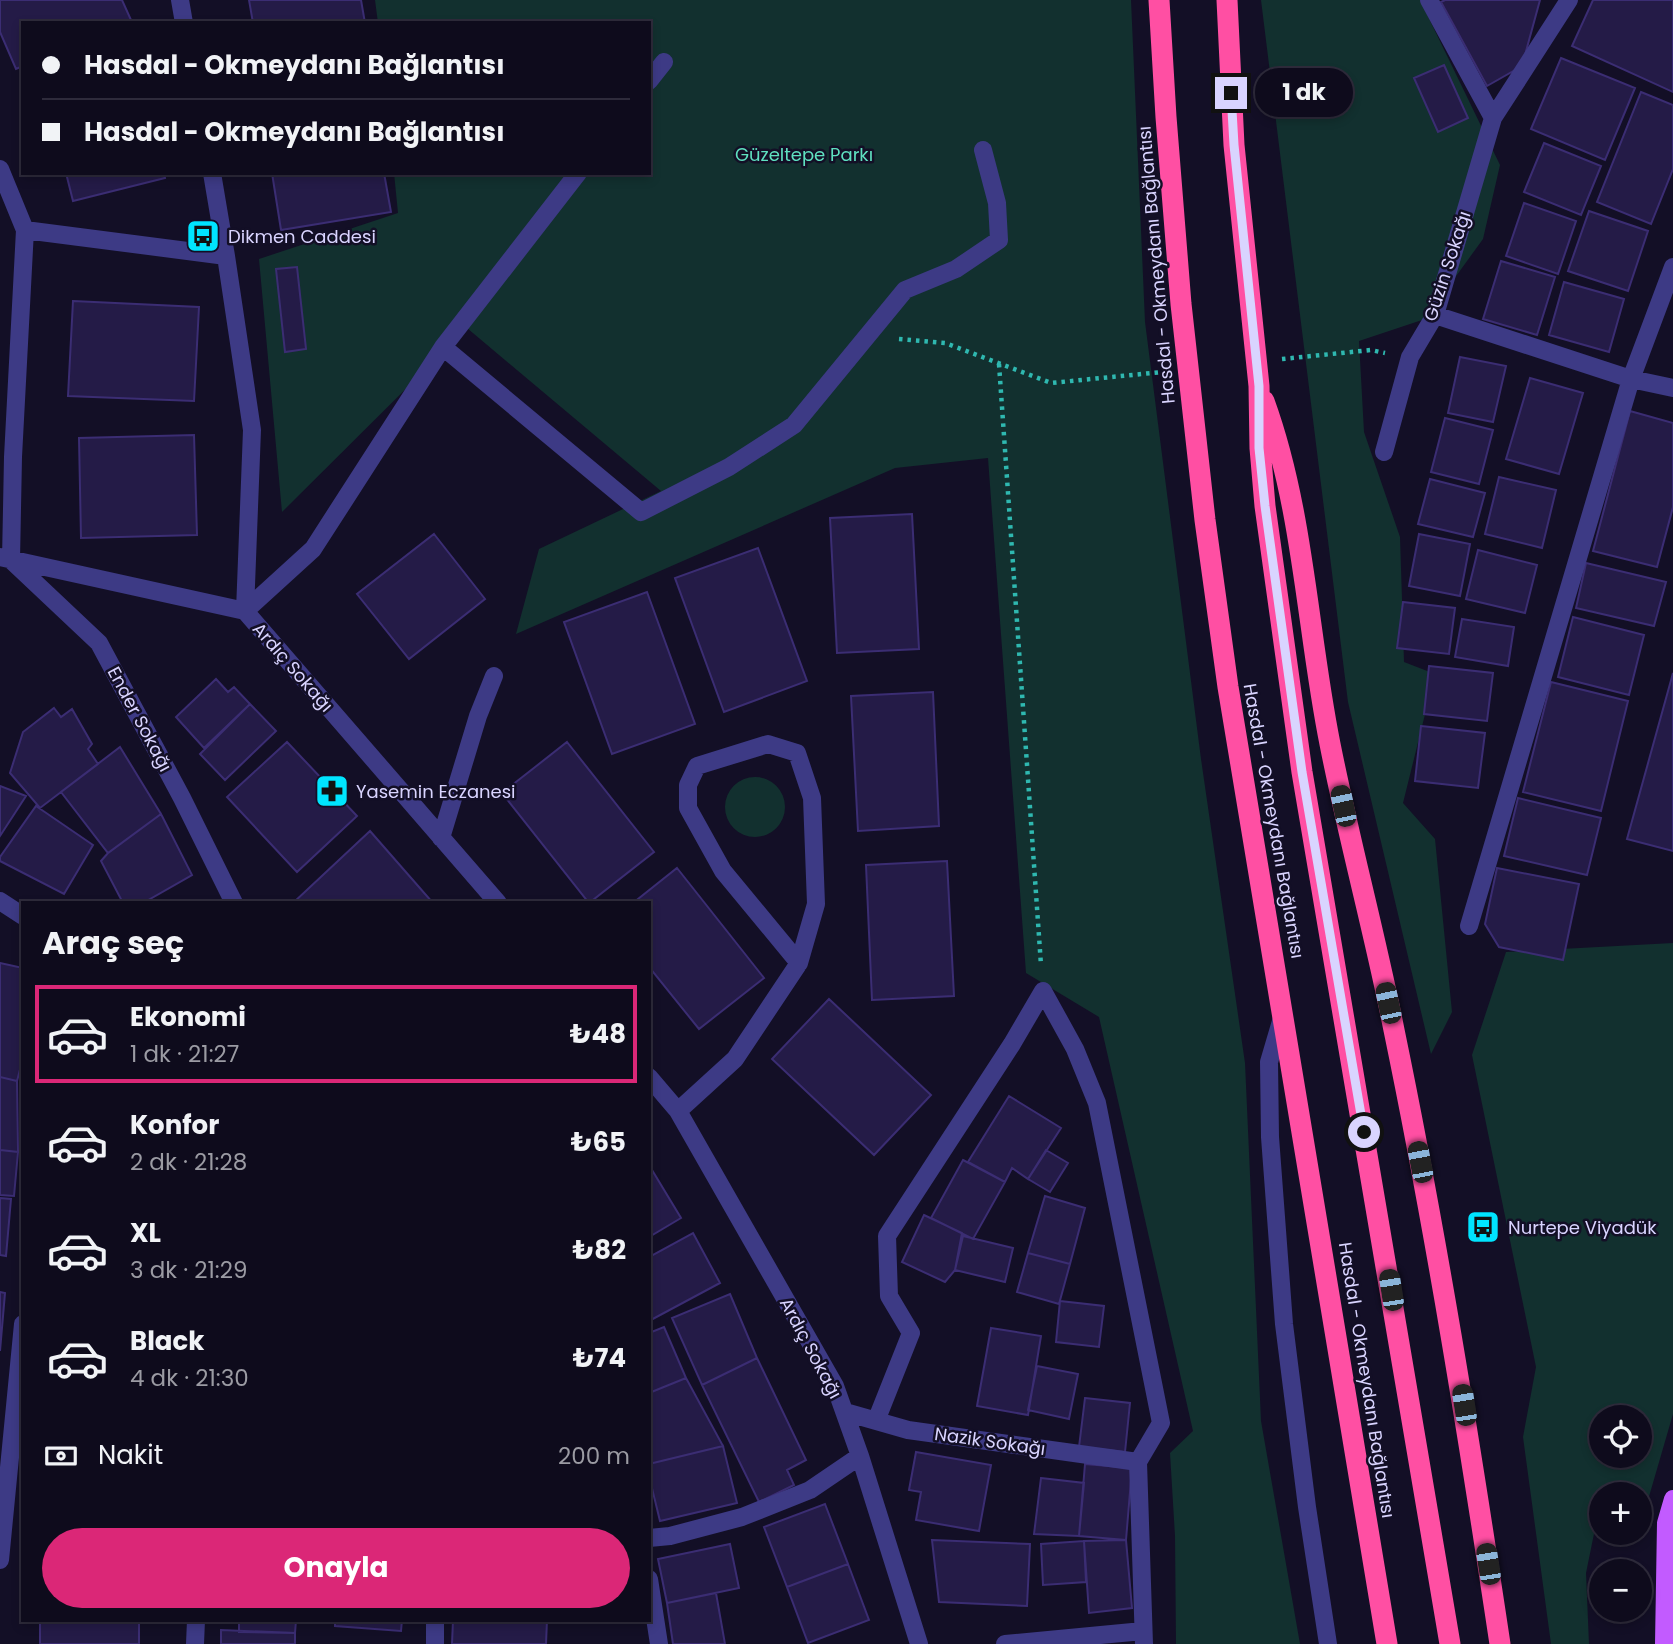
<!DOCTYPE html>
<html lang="tr">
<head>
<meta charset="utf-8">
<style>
	:root { --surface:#0e0b1c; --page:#171425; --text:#f1f3f6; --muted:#9b9ba3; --line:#2e2b3b; --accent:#db2777 }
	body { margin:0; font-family:Poppins,sans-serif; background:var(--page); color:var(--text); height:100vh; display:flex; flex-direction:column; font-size:26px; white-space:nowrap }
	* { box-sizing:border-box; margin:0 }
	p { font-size:23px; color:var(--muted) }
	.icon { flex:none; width:38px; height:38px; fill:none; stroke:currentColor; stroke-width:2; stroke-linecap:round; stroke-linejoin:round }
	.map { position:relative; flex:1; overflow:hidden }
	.details { position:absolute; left:21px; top:901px; width:630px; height:721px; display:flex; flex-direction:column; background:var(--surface); border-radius:0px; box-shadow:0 4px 10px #0003,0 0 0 2px var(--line) }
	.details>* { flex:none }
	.top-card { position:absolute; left:21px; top:21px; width:630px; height:154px; border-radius:0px; box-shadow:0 4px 10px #0003,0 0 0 2px var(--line); display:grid; align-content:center; height:154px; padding:0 21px; background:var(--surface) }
	.tools { position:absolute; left:1589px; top:1405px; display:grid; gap:14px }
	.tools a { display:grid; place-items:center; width:63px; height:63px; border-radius:50%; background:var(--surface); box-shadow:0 4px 10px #0003,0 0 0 2px var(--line); font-size:35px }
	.end { position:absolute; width:32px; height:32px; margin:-16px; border:9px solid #d9d4ff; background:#111; box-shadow:0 0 0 4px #111 }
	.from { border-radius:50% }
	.bubble { position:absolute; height:49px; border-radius:24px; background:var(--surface); box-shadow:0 4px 10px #0003,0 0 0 2px var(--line); font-size:23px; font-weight:700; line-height:49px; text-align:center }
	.car { position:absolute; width:21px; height:42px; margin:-21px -10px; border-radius:9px; box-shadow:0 0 5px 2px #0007; background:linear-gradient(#222 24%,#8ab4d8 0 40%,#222 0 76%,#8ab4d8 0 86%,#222 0) }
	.top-card b { display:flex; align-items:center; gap:24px; height:66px; font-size:26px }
	.top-card b+b { border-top:2px solid var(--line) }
	.top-card i { width:18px; height:18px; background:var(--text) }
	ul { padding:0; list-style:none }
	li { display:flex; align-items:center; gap:21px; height:98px; margin:0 14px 10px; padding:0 7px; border:4px solid transparent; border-radius:0px }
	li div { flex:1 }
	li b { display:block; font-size:26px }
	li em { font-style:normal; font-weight:700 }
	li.selected { border-color:var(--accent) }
	li>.icon { width:63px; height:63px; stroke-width:1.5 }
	h2 { padding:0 21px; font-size:32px; line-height:84px }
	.pay { display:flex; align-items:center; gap:18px; height:77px; padding:0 21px; font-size:26px }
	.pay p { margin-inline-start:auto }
	.primary-button { display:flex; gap:14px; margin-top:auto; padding:14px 21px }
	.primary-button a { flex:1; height:80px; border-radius:42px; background:var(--accent); color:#fff; font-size:28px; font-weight:700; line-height:80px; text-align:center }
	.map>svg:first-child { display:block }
</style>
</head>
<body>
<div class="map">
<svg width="1673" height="1644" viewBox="0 0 1673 1644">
	<rect width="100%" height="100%" fill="#130f26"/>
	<!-- green -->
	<path fill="#12302f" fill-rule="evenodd" d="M375 0H1131L1145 322 1201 759 1245 1063 1261 1421 1300 1644H1176L1175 1536 1170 1453 1193 1431 1099 1017 1026 973 988 458 895 468 516 634 539 549 661 491 467 328 282 512 259 259 398 213 394 173H649V23H378Z
		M1261 0H1420L1500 165 1483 239 1425 319 1359 341 1364 432 1400 537 1404 662 1435 674 1403 803 1435 839 1452 1012 1431 1054 1348 702Z
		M725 807a30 30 0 1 1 60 0a30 30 0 1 1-60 0Z
		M1673 943V1414L1648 1500 1640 1504V1494H1601V1521L1596 1524 1586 1573 1589 1644H1551L1523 1437 1536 1367 1472 1055 1506 952ZM1601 1418H1640V1456H1601Z"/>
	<!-- building -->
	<path fill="#241b47" stroke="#3b2d73" stroke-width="2" d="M0 0H122L131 20 124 23H23V66L16 69 0 32Z
		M249 0H361L365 23H253Z
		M1445 0H1540L1522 66 1487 86 1441 2Z
		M1593 0H1673V92L1572 46Z
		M1561 58 1635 88 1605 160 1531 129Z
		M1444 65 1468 118 1438 132 1414 78Z
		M1641 92 1673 105V169L1651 224 1597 202Z
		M1544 143 1601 166 1581 215 1524 192Z
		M66 173H164L165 178 73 201Z
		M272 173H384L391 212 281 230Z
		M1524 203 1576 221 1558 274 1506 256Z
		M1589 211 1648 231 1628 291 1568 271Z
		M1501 261 1555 277 1537 335 1483 319Z
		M297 267 306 349 285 352 276 269Z
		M1564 282 1624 299 1609 352 1549 335Z
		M73 301 199 307 194 401 68 396Z
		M1460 357 1506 366 1493 422 1448 413Z
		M1530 378 1583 393 1559 474 1506 459Z
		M1630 411 1673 423V507L1657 567 1593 551Z
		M1445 418 1493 430 1479 484 1431 472Z
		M194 435 197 535 81 538 79 438Z
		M1499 477 1556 490 1542 548 1485 534Z
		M1430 479 1485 493 1473 537 1418 524Z
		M912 514 919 649 837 653 830 518Z
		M434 534 485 599 409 659 357 594Z
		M1419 534 1470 544 1460 596 1409 586Z
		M758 548 807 681 724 712 675 578Z
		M1478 550 1537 565 1525 613 1466 599Z
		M1586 563 1666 582 1654 626 1576 608Z
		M647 592 695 724 612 754 564 622Z
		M1403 602 1455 608 1449 654 1397 648Z
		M1573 617 1644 635 1629 695 1558 677Z
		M1462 619 1514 627 1508 666 1455 657Z
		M1429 666 1493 673 1487 721 1424 714Z
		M1673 673V851L1627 839Z
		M216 679 228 692 234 687 250 704 204 748 176 717Z
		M1551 682 1628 701 1601 811 1523 792Z
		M933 692 939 826 858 831 851 696Z
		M250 704 276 731 225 780 200 754Z
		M54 708 61 717 72 709 92 744 88 749 98 764 40 808 10 773 23 732Z
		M1421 726 1485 733 1478 788 1415 781Z
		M287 742 357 816 297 872 227 797Z
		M567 742 654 852 589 903 502 793Z
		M120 747 161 814 108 853 61 792Z
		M0 786 26 796 0 836Z
		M1518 798 1601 818 1587 875 1504 856Z
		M36 806 93 845 64 894 0 861V857Z
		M161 814 192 875 143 903H123L101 861 108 853Z
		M370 831 433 903H293Z
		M947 861 954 996 872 1000 866 865Z
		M677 868 764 978 699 1029 649 967V903H633Z
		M1497 868 1579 884 1563 960 1499 947 1485 924Z
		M0 963 23 968V1058L17 1081 0 1077Z
		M829 999 931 1095 874 1155 772 1059Z
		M0 1077 17 1081 18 1152 0 1150Z
		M1009 1096 1061 1128 1028 1179 1012 1168 1005 1182 968 1162Z
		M0 1150 18 1152 14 1196 0 1195Z
		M1046 1150 1068 1163 1050 1192 1028 1179Z
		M963 1160 1005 1182 973 1239 931 1218Z
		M649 1165 681 1218 649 1237Z
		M1045 1196 1085 1208 1070 1264 1028 1253Z
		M0 1198 11 1199 6 1256 0 1255Z
		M924 1215 962 1233 955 1270 945 1282 902 1262Z
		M693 1233 720 1283 649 1321V1257Z
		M963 1236 1013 1248 1005 1282 955 1270Z
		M1028 1253 1070 1264 1059 1304 1017 1292Z
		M0 1292 5 1293 0 1351Z
		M730 1294 757 1358 702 1385 672 1318Z
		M1060 1301 1104 1306 1099 1347 1056 1342Z
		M664 1327 686 1378 649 1393V1333Z
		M991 1328 1041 1336 1028 1415 977 1406Z
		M757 1358 806 1460 787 1470 794 1485 759 1502 702 1385Z
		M1037 1366 1078 1374 1069 1419 1028 1410Z
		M686 1378 723 1446 649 1464V1393Z
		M1085 1398 1130 1403 1125 1452 1079 1447Z
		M723 1446 737 1503 660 1521 649 1476V1464Z
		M916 1452 991 1465 979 1531 916 1520 921 1492 909 1490Z
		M1085 1464 1132 1468 1126 1540 1079 1536Z
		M1041 1478 1084 1483 1079 1536 1034 1534Z
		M825 1504 848 1564 787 1587 764 1527Z
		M932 1540 1030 1544 1027 1606 939 1602Z
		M1126 1540 1132 1608 1089 1613 1084 1541Z
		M1084 1541 1086 1582 1043 1585 1041 1544Z
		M730 1544 739 1588 667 1603 658 1559Z
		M848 1564 869 1620 808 1643 787 1587Z
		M716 1593 725 1644H673L667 1603Z
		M40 1620H139V1644H40Z
		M239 1620H296L295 1633 239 1632Z
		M335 1620H402L401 1631 335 1626Z
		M453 1620H547L546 1644H452Z
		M221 1630 295 1633V1644H221Z"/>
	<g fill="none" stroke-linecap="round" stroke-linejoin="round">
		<!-- path -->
		<path stroke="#2fb8b0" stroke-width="4.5" stroke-dasharray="3.5 5" stroke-linecap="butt" d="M899 339 945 343 1051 383 1162 372
			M1282 359 1371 350 1385 353
			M999 364 1041 965"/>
		<!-- minor -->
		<path stroke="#3d3a85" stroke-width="18" d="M180 0 184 23
			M1429 0 1493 118
			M649 81 664 62
			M0 169 25 230 13 457 11 560
			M212 173 226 256 252 430 245 611
			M25 230 226 256
			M1435 315 1631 379 1673 388
			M443 347 641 512 729 467 794 425 905 290 956 269 999 240 997 203 983 150
			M1384 452 1410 357 1435 315 1493 118 1569 0
			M0 557 245 611 498 903
			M11 560 99 643 182 798 234 903
			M245 611 313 549 443 347 578 173
			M768 744 797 753 812 798 816 904 799 963 723 871 688 808V785L697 766Z
			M441 838 478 716 494 676
			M0 901 23 916
			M1469 926 1631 379 1673 267
			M1282 1018 1269 1062 1270 1137 1284 1324 1307 1507 1328 1644
			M649 1077 678 1111 835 1386 860 1456 919 1644
			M678 1111 735 1059 799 963
			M845 1412 908 1430 1138 1462
			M876 1421 911 1333 889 1296 887 1236 1012 1044 1043 991 1075 1049 1097 1103 1161 1423 1138 1462
			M1138 1462 1144 1644
			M649 1538 670 1536 742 1517 810 1490 860 1456
			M0 1560 23 1324
			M649 1579 659 1644
			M435 1620V1644
			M195 1644 196 1620
			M1005 1644 1143 1631"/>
		<!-- major -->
		<path stroke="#c25bff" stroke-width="18" d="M1664 1644 1666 1523 1673 1499"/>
		<!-- highway -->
		<path stroke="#ff4fa3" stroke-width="21" d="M1159 0 1166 117 1181 304 1205 520 1228 687 1387 1644
			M1227 0 1234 145 1259 386 1260 448 1265 506 1302 772 1450 1644
			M1264 401C1304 511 1307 630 1330 744 1349 840 1375 934 1394 1030 1436 1233 1469 1438 1500 1644"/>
	</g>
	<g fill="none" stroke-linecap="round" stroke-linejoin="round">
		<!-- route -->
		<path stroke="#d9d4ff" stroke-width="9" d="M1231 93 1234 145 1259 386V448L1265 506 1302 772 1364 1132"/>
	</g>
	<!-- icons -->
	<defs>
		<symbol id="bus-square" viewBox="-11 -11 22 22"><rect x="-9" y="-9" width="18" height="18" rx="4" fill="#00e5ff" stroke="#130f26"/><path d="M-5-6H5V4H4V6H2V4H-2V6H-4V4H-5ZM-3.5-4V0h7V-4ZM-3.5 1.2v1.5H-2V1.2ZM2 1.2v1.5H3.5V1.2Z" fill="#111"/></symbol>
		<symbol id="pharmacy-square" viewBox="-11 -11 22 22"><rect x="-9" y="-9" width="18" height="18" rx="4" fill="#00e5ff" stroke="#130f26"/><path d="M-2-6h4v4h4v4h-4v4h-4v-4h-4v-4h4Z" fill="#111"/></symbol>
	</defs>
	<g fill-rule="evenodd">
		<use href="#bus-square" x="184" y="217" width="38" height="38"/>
		<use href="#pharmacy-square" x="313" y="772" width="38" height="38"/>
		<use href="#bus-square" x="1464" y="1208" width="38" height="38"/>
	</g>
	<g text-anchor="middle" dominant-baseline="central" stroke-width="5" stroke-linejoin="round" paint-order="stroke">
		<!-- park labels -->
		<g font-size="18" fill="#5fe0c0" stroke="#130f26">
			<text x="804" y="154">Güzeltepe Parkı</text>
		</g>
		<!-- poi labels -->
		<g font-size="18" fill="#d9d4ff" stroke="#130f26" text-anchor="start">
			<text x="228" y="236">Dikmen Caddesi</text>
			<text x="356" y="791">Yasemin Eczanesi</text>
			<text x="1508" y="1227">Nurtepe Viyadük</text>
		</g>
		<!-- street labels -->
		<g font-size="18" fill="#d9d4ff" stroke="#130f26">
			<text transform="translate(1156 265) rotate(-95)">Hasdal - Okmeydanı Bağlantısı</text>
			<text transform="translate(1447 266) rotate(-72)">Güzin Sokağı</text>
			<text transform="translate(293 667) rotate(49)">Ardıç Sokağı</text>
			<text transform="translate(140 719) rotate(62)">Ender Sokağı</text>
			<text transform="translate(1274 821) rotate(80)">Hasdal - Okmeydanı Bağlantısı</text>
			<text transform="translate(811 1348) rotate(62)">Ardıç Sokağı</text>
			<text transform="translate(1367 1380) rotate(81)">Hasdal - Okmeydanı Bağlantısı</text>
			<text transform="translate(990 1441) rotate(8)">Nazik Sokağı</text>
		</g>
	</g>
</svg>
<div class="tools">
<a><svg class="icon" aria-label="locate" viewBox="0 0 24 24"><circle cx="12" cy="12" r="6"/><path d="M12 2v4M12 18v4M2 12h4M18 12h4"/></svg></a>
<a>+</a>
<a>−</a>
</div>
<i class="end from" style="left:1364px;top:1132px"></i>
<i class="end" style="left:1231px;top:93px"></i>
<div class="bubble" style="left:1255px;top:68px;width:98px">1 dk</div>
<i class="car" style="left:1343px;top:806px;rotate:348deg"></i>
<i class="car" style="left:1388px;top:1003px;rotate:348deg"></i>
<i class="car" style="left:1420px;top:1162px;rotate:349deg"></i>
<i class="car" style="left:1391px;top:1290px;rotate:351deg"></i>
<i class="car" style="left:1464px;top:1405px;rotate:351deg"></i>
<i class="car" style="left:1488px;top:1564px;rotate:351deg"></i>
<div class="top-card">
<b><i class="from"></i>Hasdal - Okmeydanı Bağlantısı</b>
<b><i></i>Hasdal - Okmeydanı Bağlantısı</b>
</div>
<section class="details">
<h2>Araç seç</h2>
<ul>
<li class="selected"><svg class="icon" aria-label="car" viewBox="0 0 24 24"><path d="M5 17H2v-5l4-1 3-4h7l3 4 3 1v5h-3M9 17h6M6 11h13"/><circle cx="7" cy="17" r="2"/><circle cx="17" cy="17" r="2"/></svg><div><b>Ekonomi</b><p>1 dk · 21:27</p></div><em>₺48</em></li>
<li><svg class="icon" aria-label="car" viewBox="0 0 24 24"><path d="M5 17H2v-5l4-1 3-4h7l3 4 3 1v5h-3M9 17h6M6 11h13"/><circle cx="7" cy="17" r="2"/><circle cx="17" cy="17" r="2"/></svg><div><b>Konfor</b><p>2 dk · 21:28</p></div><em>₺65</em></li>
<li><svg class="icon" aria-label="car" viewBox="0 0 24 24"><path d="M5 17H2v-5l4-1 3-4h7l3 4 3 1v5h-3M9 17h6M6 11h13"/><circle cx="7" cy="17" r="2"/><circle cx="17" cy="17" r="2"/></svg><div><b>XL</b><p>3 dk · 21:29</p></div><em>₺82</em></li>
<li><svg class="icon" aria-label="car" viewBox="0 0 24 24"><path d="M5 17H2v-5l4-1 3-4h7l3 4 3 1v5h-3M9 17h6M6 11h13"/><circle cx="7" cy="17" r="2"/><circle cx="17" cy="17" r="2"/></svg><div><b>Black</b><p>4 dk · 21:30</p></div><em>₺74</em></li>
</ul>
<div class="pay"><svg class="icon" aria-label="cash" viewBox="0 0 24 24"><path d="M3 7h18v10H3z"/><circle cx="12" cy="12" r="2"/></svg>Nakit<p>200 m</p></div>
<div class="primary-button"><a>Onayla</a></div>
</section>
</div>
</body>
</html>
